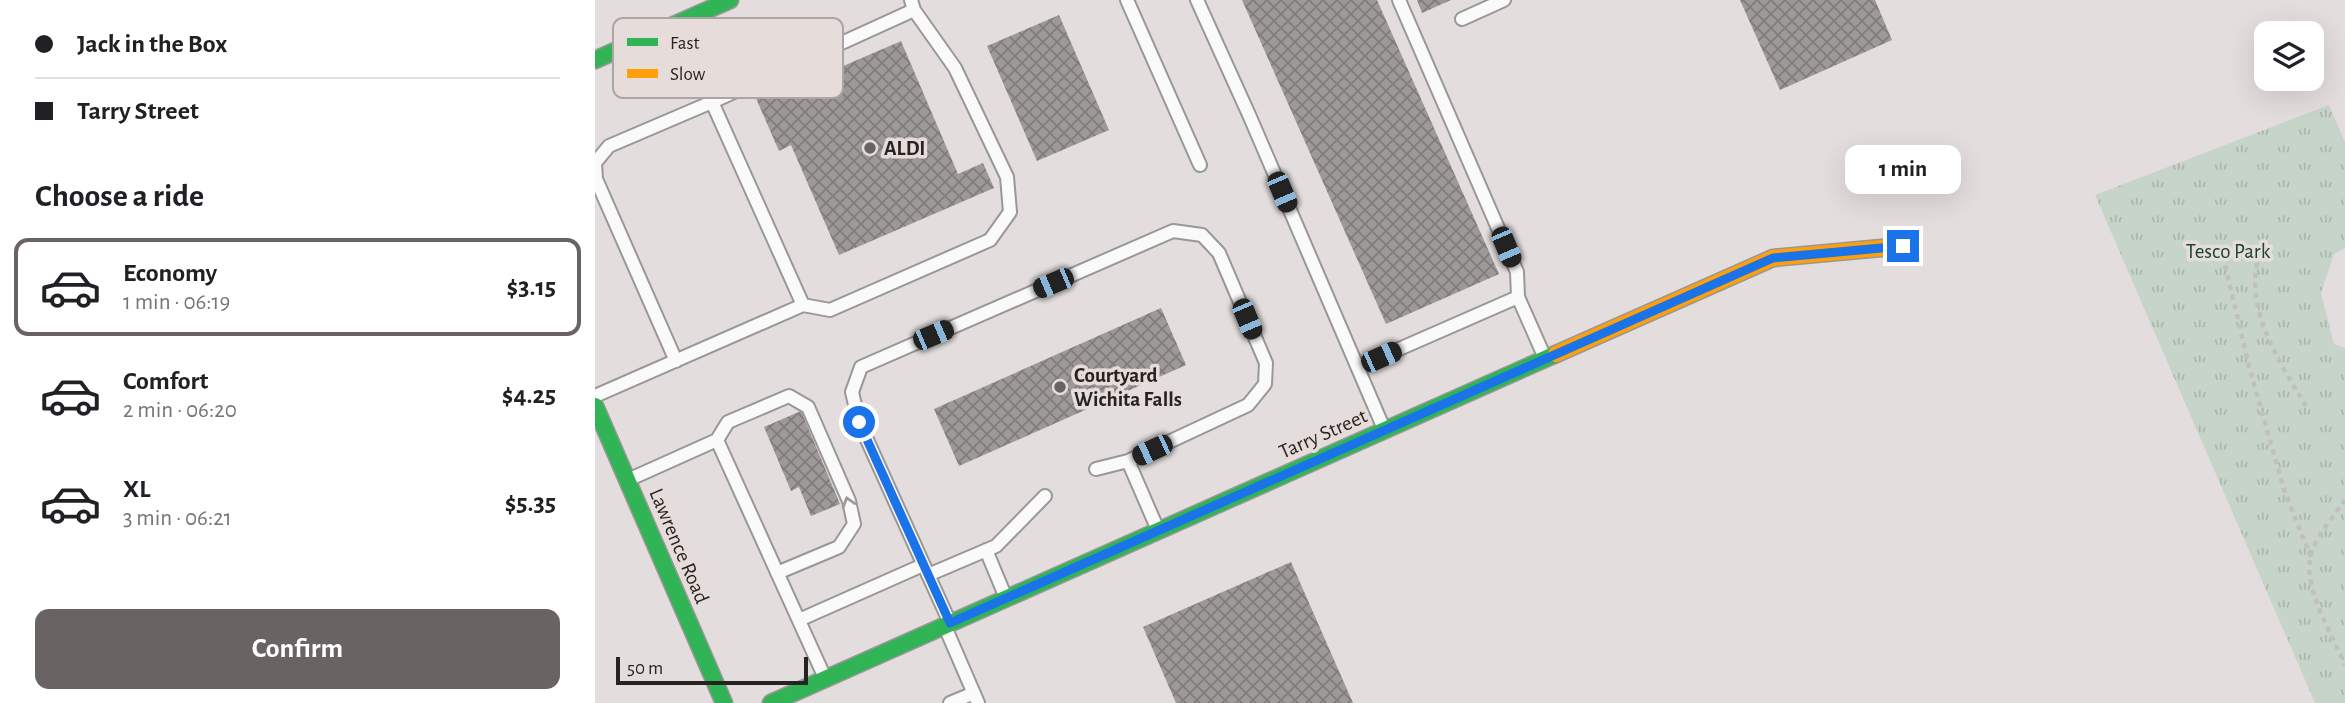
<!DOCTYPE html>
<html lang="en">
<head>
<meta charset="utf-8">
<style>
	:root { --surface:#fff; --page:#f2f2f2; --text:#202124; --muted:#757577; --line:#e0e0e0; --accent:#696463 }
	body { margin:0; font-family:"Alegreya Sans",sans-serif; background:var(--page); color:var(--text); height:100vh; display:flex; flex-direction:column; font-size:26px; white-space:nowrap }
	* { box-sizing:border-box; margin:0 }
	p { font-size:23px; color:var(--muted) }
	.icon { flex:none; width:38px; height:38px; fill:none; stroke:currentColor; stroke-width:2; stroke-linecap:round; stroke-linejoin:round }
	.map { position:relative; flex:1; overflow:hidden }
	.side { display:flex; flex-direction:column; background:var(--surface); width:595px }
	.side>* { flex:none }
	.top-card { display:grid; align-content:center; height:154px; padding:0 35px; background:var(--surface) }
	.tools { position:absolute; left:1659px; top:21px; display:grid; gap:14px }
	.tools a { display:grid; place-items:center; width:70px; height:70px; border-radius:14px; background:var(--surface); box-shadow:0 7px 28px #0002; font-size:35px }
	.scale { position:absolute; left:21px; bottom:18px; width:192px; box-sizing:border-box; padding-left:7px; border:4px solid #272322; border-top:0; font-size:19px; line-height:24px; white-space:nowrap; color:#272322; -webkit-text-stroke:5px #e6ddda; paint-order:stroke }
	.end { position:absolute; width:32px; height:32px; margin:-16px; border:9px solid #1a73e8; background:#fff; box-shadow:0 0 0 4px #fff }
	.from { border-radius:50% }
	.bubble { position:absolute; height:49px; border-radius:14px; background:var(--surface); box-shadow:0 7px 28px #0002; font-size:23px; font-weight:700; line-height:49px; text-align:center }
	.car { position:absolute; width:21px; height:42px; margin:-21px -10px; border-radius:9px; box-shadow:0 0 5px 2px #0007; background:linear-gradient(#222 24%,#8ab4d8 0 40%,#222 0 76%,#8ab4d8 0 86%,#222 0) }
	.top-card b { display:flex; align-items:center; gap:24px; height:66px; font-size:26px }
	.top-card b+b { border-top:2px solid var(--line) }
	.top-card i { width:18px; height:18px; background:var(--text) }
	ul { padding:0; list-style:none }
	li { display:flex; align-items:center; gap:21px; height:98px; margin:0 14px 10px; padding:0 21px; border:4px solid transparent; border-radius:14px }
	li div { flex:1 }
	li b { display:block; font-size:26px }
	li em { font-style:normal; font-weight:700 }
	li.on { border-color:var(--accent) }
	li>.icon { width:63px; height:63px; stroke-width:1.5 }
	h2 { padding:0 35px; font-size:32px; line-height:84px }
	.cta { display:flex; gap:14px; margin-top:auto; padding:14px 35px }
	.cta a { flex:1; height:80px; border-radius:14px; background:var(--accent); color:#fff; font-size:28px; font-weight:700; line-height:80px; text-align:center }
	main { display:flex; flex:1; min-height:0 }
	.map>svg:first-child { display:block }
</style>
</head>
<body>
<main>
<section class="side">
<div class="top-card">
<b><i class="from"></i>Jack in the Box</b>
<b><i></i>Tarry Street</b>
</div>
<h2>Choose a ride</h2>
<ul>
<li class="on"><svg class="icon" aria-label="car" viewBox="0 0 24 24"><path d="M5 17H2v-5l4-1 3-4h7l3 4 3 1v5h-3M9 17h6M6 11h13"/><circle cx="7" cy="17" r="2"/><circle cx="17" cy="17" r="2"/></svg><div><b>Economy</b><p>1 min · 06:19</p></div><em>$3.15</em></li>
<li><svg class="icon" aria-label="car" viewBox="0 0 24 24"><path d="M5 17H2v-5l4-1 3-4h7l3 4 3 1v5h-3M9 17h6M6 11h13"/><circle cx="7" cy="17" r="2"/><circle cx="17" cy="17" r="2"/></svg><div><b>Comfort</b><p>2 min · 06:20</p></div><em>$4.25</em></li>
<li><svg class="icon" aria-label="car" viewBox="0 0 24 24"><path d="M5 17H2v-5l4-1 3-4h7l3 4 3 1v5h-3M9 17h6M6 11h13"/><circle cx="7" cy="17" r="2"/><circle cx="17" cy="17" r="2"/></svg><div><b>XL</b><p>3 min · 06:21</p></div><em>$5.35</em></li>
</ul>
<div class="cta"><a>Confirm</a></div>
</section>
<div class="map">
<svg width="1750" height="703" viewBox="0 0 1750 703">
	<defs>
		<pattern id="park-tufts" width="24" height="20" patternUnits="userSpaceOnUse" patternTransform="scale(1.75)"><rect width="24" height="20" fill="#c7d4ca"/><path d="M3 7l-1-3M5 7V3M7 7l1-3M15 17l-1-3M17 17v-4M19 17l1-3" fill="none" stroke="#abb6ad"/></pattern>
		<pattern id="building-cross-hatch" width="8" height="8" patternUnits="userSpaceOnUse" patternTransform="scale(1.75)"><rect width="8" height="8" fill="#9d9998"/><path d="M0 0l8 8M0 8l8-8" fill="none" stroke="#807c7c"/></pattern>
	</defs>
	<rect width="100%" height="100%" fill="#e3dedd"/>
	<!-- park -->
	<path fill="url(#park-tufts)" d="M1734 105 1750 142V248L1739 254 1726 293 1739 344 1750 348V703H1720L1500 195Z"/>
	<!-- building -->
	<path fill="url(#building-cross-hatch)" d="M647 0H782L904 274 791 324Z
		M822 0H856L827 13Z
		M1145 0H1280L1297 40 1185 90Z
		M464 15 514 130 442 161 392 46Z
		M306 41 363 174 388 163 399 188 244 255 196 145 184 151 160 96 219 70 223 77Z
		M566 308 591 365 364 466 339 409Z
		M206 411 245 504 216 516 204 487 196 491 169 427Z
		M696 562 758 703H581L548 627Z"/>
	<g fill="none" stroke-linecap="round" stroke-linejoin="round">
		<defs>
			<path id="lane" d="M532 0 605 165
				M602 0 655 117 789 429
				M804 0 922 272 923 297 950 358
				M867 19 909 0
				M83 27 117 102 319 10
				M0 163 14 146 117 102 208 305
				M0 164 1 179 81 361
				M763 367 923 297
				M0 396 208 305 235 310 395 240 415 212 412 177 360 68 319 10 316 0
				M122 440 133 422 194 396 213 407 254 501 259 524 244 547 182 573
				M533 461 563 530
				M35 479 122 440 230 678
				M391 550 411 598
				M333 575 401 546 450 496
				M204 620 328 565
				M355 623 264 422 257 392 266 367 578 231 607 235 624 253 671 363 670 384 653 405 533 461 501 469
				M351 629 383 703
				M355 703 379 693"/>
			<path id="fast" d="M0 60 135 0
				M0 406 129 703
				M176 703 961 354"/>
			<path id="slow" d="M961 354 1178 258 1308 246"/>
		</defs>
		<!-- lane casing -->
		<use href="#lane" stroke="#9a9796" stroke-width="16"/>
		<!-- fast casing -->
		<use href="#fast" stroke="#9a9796" stroke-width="19"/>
		<!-- slow casing -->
		<use href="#slow" stroke="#9a9796" stroke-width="19"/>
		<!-- path -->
		<path stroke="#c1bfbf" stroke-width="4.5" stroke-dasharray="5 5" stroke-linecap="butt" d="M1711 406C1685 363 1652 315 1662 263L1655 253 1644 250 1633 259 1630 265 1655 370 1690 493 1716 557
			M1750 500C1739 516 1724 533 1717 551 1705 584 1737 634 1750 665"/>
		<!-- lane -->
		<use href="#lane" stroke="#fbfafa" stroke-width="12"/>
		<!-- fast -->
		<use href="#fast" stroke="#30b455" stroke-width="16"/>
		<!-- slow -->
		<use href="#slow" stroke="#ff9f0a" stroke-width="16"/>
	</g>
	<!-- one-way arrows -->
	<defs><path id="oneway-chevron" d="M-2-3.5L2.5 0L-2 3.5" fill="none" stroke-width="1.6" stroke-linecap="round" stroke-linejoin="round" transform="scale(1.75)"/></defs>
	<use stroke="#9c9999" href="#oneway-chevron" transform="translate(253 502) rotate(-107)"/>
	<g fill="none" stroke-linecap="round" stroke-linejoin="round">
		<!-- route -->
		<path stroke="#1a73e8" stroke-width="9" d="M264 422 355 623 1178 258 1308 246"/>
	</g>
	<!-- markers -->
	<g fill="#696463" stroke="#e6ddda" stroke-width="2.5">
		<circle cx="275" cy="148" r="7"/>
		<circle cx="465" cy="387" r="7"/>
	</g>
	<g text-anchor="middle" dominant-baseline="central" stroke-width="7" stroke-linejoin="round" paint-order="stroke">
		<!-- poi labels -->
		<g font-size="21" font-weight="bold" fill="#272322" stroke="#e6ddda" text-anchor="start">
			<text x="289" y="148">ALDI</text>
			<text x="479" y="375">Courtyard<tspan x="479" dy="24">Wichita Falls</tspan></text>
		</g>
		<!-- park labels -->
		<g font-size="21" fill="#14472f" stroke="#e6ddda">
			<text x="1633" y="251">Tesco Park</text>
		</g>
		<!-- street labels -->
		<g font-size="21" fill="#272322" stroke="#e6ddda">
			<text transform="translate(728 434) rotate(-24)">Tarry Street</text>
			<text transform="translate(84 546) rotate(67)">Lawrence Road</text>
		</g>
	</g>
	<!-- legend -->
	<rect x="18" y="18" width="230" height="80" rx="10" fill="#e6ddda" stroke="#ada5a3" stroke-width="2"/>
	<rect x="32" y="38" width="31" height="8" fill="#30b455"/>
	<rect x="32" y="69" width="31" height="9" fill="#ff9f0a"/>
	<g font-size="19" fill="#272322">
		<text x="75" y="49">Fast</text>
		<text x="75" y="80">Slow</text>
	</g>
</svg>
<div class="tools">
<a><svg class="icon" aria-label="layers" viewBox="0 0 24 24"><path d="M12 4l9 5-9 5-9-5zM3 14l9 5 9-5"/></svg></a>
</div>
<div class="scale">50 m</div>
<i class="end from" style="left:264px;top:422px"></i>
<i class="end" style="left:1308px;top:246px"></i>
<div class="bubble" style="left:1250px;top:145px;width:116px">1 min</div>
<i class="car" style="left:687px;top:192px;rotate:157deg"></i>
<i class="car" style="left:911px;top:247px;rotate:157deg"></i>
<i class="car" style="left:458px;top:283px;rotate:247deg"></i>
<i class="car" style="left:652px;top:319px;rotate:157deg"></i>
<i class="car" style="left:338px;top:335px;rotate:67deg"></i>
<i class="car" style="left:786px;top:357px;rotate:66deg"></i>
<i class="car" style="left:557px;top:450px;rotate:245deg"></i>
</div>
</main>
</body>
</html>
